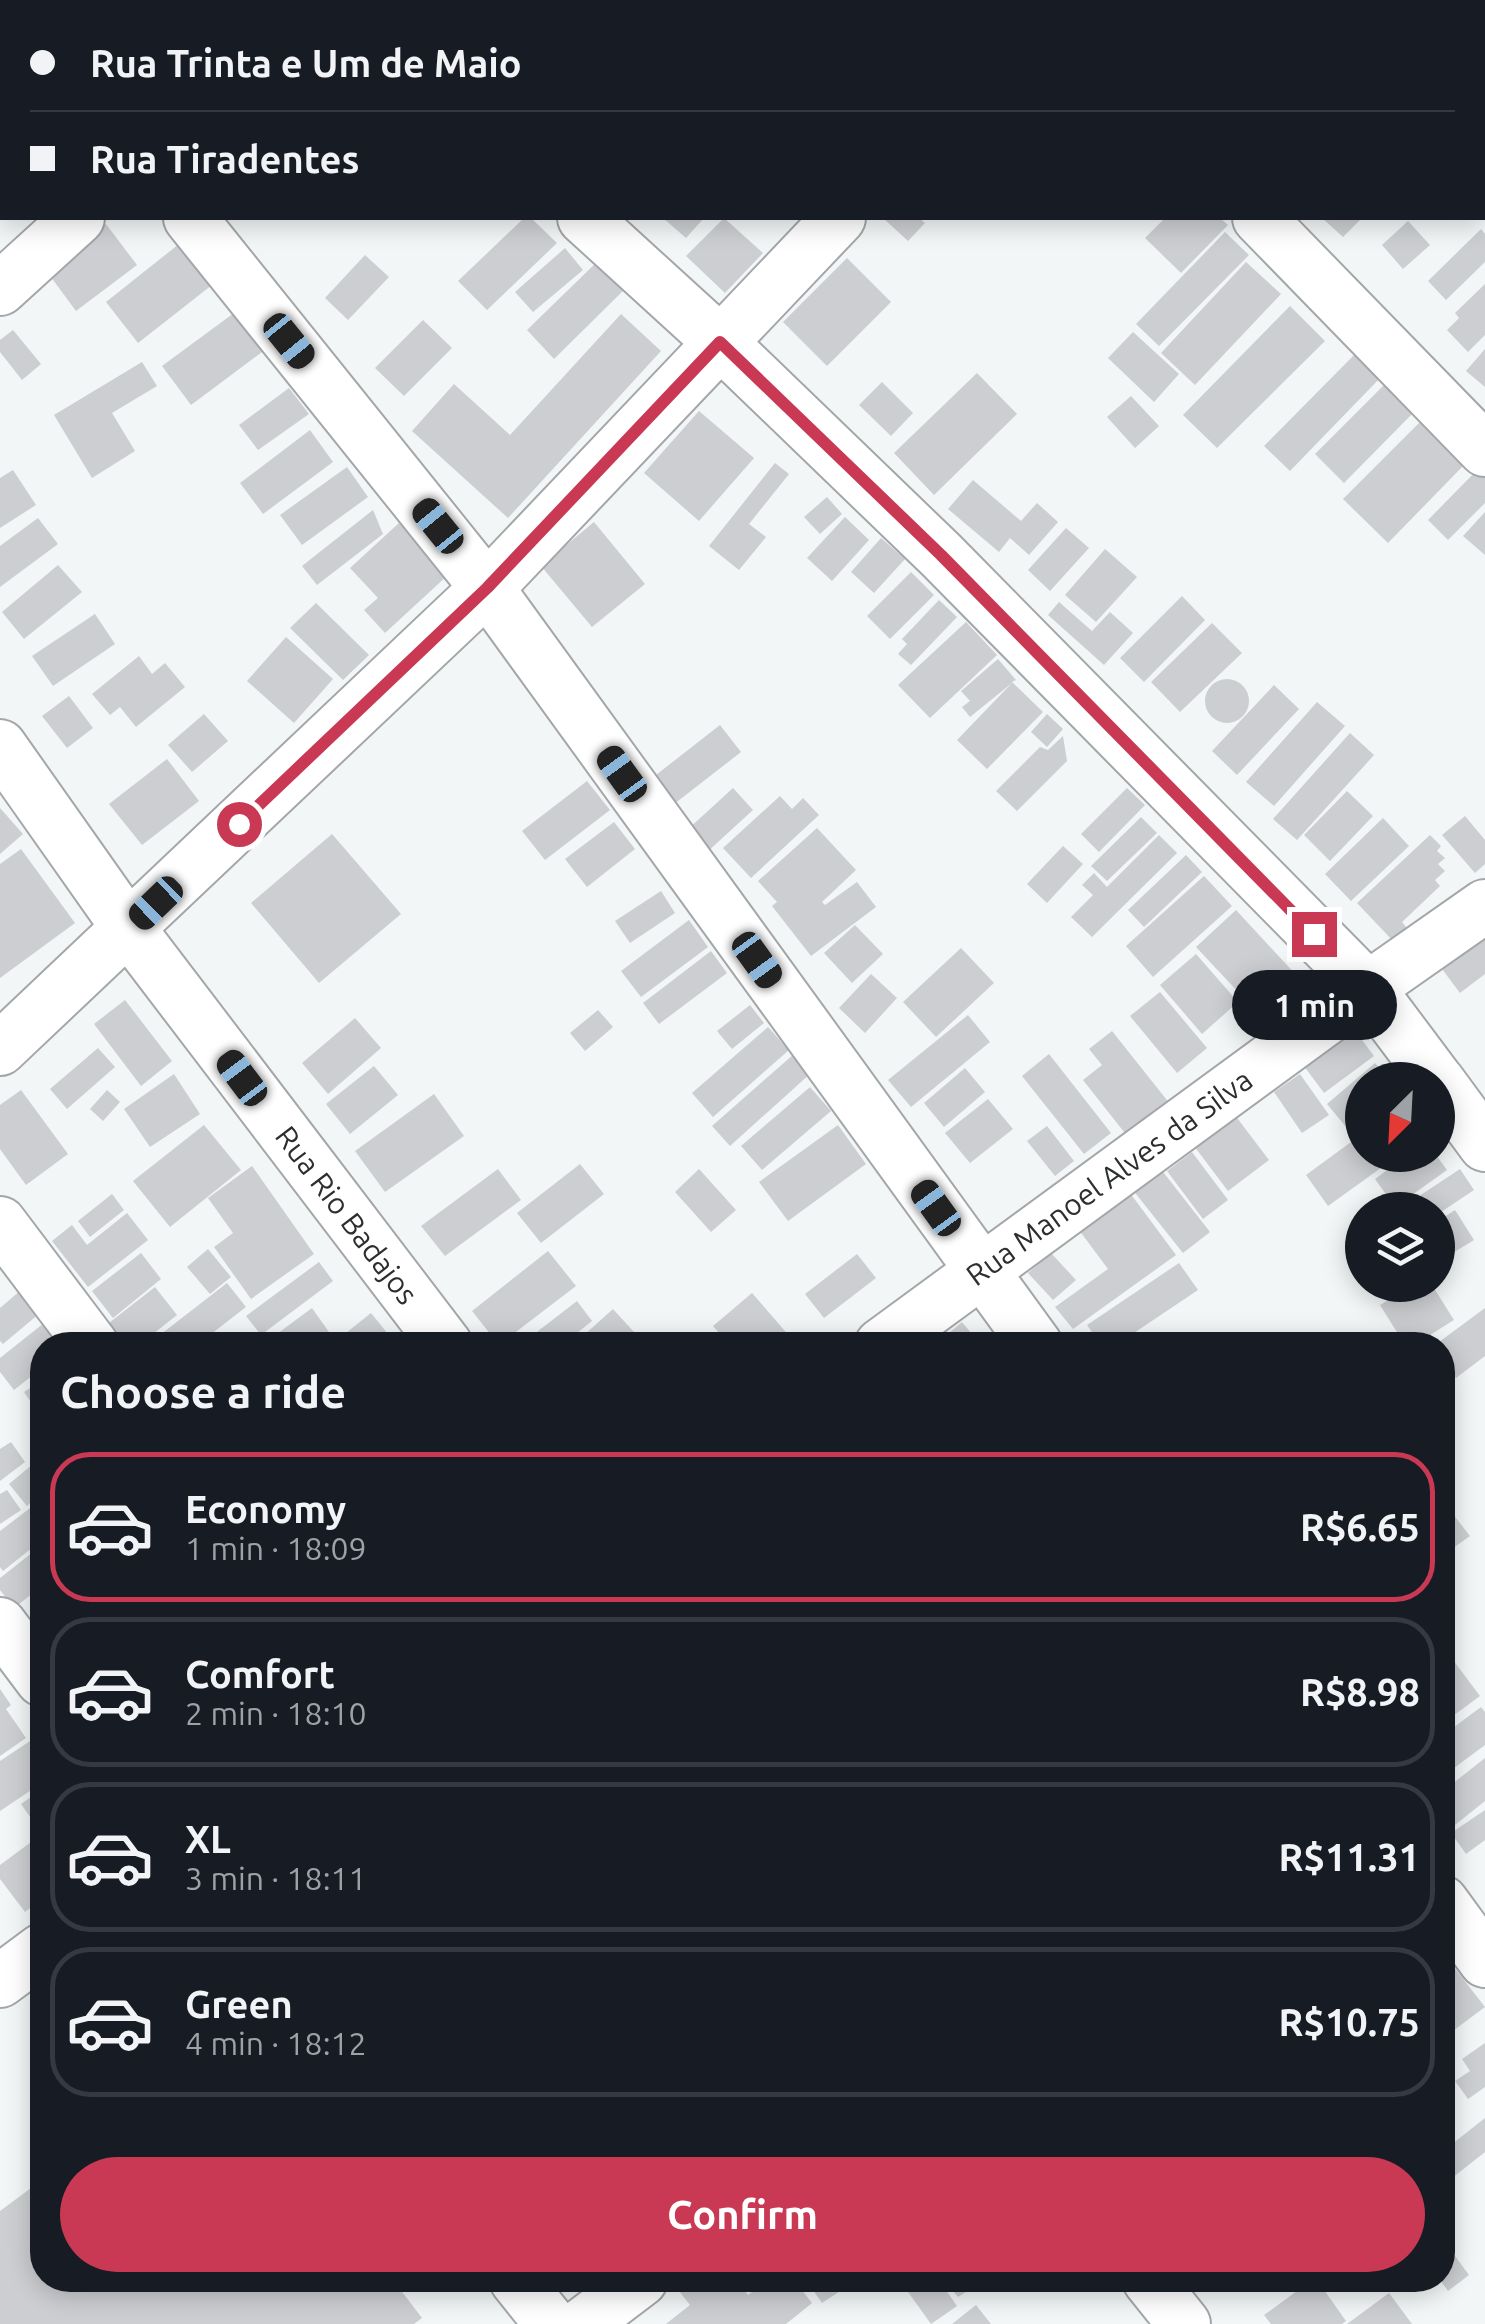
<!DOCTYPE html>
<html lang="en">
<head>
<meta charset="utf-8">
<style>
	:root { --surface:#171b24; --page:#20242c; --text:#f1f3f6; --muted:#9ea1a6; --line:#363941; --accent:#ca3954 }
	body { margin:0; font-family:Ubuntu,sans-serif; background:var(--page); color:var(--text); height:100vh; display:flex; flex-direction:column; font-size:38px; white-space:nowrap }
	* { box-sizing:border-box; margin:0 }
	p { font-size:32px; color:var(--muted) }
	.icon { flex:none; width:55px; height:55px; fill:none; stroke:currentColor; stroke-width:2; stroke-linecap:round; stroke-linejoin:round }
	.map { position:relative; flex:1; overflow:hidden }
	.sheet { position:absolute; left:30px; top:1332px; width:1425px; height:960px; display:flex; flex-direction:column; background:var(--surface); border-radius:40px; box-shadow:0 5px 25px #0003 }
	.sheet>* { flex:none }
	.banner { position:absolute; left:0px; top:0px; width:1485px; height:220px; box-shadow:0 5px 25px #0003; display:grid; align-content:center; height:220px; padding:0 30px; background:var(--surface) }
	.needle { width:65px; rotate:204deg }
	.controls { position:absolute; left:1345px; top:1062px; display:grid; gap:20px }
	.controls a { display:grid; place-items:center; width:110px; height:110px; border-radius:50%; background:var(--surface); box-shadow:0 5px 25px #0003; font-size:50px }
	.end { position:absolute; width:45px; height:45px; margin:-22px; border:12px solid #ca3954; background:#fff; box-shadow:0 0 0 5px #fff }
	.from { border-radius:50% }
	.bubble { position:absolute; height:70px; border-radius:35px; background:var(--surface); box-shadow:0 5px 25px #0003; font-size:32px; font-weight:600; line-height:70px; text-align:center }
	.car { position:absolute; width:30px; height:60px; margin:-30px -15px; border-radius:12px; box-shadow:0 0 8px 2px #0007; background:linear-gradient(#222 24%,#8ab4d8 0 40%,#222 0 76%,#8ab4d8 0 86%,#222 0) }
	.banner b { display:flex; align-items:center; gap:35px; height:95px; font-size:38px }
	.banner b+b { border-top:2px solid var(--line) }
	.banner i { width:25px; height:25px; background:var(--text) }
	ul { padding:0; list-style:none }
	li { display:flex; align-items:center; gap:30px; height:150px; margin:0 20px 15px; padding:0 10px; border:5px solid var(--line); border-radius:40px }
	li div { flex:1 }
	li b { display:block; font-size:38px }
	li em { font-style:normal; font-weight:600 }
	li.on { border-color:var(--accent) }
	li>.icon { width:90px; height:90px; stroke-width:1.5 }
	h2 { padding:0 30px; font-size:45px; line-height:120px }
	.primary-button { display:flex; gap:20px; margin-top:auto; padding:20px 30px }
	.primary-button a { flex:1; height:115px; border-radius:60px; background:var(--accent); color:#fff; font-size:40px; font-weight:600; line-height:115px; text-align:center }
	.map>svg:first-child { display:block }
</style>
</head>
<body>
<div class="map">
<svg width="1485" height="2324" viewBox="0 0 1485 2324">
	<rect width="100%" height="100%" fill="#f2f6f7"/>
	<!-- building -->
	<path fill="#ccced1" d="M524 218H531L557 243 487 310 458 281Z
		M663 218H704L686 238Z
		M724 218 763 253 725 293 686 256Z
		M883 218H919L925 223 908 241Z
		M1165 218H1220L1228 225 1181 273 1145 238Z
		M1322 218H1362L1343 237Z
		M1408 221 1430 245 1403 269 1382 245Z
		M106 224 137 265 76 311 45 269Z
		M1481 229 1485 234V262L1446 300 1428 281Z
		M1225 232 1249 255 1159 346 1136 324Z
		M184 240 217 281 138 343 106 302Z
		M565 248 583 270 533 312 515 292Z
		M365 255 389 277 348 320 325 298Z
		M602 257 629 285 554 359 527 330Z
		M847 258 891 302 827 366 783 322Z
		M1246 262 1281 294 1195 385 1161 353Z
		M1485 284V335L1468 352 1447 330 1459 318 1455 313Z
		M1290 306 1325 341 1217 448 1183 415Z
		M234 313 262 352 191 405 162 366Z
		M621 314 661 351 508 518 412 431 454 384 510 435Z
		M423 320 452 348 404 396 375 368Z
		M13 330 41 364 22 380 0 352V340Z
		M1133 332 1179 374 1154 402 1108 358Z
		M1485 349V387L1466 371Z
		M1357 352 1382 376 1290 471 1264 446Z
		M142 362 157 386 112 413 135 451 92 478 54 415Z
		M977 373 1017 414 934 495 894 453Z
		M1388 381 1417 409 1344 483 1315 454Z
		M882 382 913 413 891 436 859 405Z
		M289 388 309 414 258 450 239 425Z
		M1131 396 1159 426 1135 448 1107 417Z
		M699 411 754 458 699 521 644 473Z
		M1420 422 1464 465 1388 543 1343 499Z
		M310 430 333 462 263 514 240 483Z
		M775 463 789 474 749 524 766 537 739 570 709 546Z
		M1482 465 1485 468V503L1448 540 1428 520Z
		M347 467 368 497 302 545 280 515Z
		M13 470 36 505 0 528V478Z
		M973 480 1021 521 1037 503 1058 522 1029 555 1010 538 999 552 948 509Z
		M827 497 842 514 820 534 804 517Z
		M373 510 383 534 317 585 302 566Z
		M1485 512V555L1463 536Z
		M845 517 869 540 832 581 807 558Z
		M38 518 58 544 0 587V546Z
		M594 522 645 584 592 627 541 566Z
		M399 523 448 575 385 633 364 610 378 598 350 568Z
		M1066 528 1089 548 1050 591 1028 570Z
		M881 538 905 559 874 593 851 572Z
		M1105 549 1137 577 1096 622 1065 595Z
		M58 565 82 592 24 639 2 612Z
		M911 572 934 595 890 639 867 616Z
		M1182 596 1205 620 1144 682 1120 658Z
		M939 600 957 617 911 665 898 654 907 644 902 639Z
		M1059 602 1092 631 1110 612 1133 633 1104 665 1048 615Z
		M316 603 369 655 343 680 290 628Z
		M95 614 115 644 53 686 32 656Z
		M966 622 997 655 930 718 898 685Z
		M1212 623 1242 653 1180 712 1151 682Z
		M286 637 333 679 294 723 247 681Z
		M139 656 152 674 165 663 185 687 136 727 120 707 110 715 92 694Z
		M998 659 1016 680 1012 682 1043 712 987 769 957 740 1012 683 970 717 962 707 970 701 961 691Z
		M1205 701a22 22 0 1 1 44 0a22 22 0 1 1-44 0Z
		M1274 685 1299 709 1237 775 1212 751Z
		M69 696 93 728 67 748 42 716Z
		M1317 702 1345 726 1274 806 1246 782Z
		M204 714 228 741 192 772 168 745Z
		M1047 714 1063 729 1047 747 1031 732Z
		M720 725 741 752 669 808 647 782Z
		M1350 733 1374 755 1297 840 1273 819Z
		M1063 736 1067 761 1017 811 996 791 1040 747 1048 750Z
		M167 759 199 801 142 845 109 804Z
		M587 781 610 810 545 860 522 831Z
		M733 788 753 810 706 853 686 831Z
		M1127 788 1145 805 1099 852 1081 834Z
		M1347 791 1373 816 1330 861 1304 835Z
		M780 796 792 809 803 798 819 815 751 878 723 848Z
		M0 808 23 834 0 854Z
		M1465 816 1485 840V864L1475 873 1442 835Z
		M1141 817 1157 833 1107 881 1091 866Z
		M1383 818 1409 846 1351 901 1325 874Z
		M614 822 635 849 587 887 565 859Z
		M817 828 856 870 822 902 825 905 857 882 876 907 811 956 772 906 777 902 758 881Z
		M332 834 401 914 319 983 251 903Z
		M1159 835 1177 853 1092 937 1071 917 1093 895 1082 885 1094 873 1107 887Z
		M1430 835 1441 846 1437 851 1445 858 1438 864 1445 871 1435 880 1440 886 1402 922 1410 932 1396 944 1357 903Z
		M1063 846 1083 864 1047 903 1027 884Z
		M21 849 75 923 0 978V864Z
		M1186 855 1202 872 1144 927 1128 910Z
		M1204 876 1232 906 1153 977 1126 946Z
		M661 891 675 913 630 943 615 921Z
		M1236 910 1310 990 1270 1026 1196 947Z
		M689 920 708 947 641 997 621 971Z
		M855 925 883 954 852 983 824 953Z
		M1485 930V974L1460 993 1439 965Z
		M961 948 994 983 936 1037 903 1002Z
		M711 951 727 973 659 1024 643 1003Z
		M1196 954 1238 1002 1202 1034 1160 985Z
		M871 974 897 998 865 1033 839 1008Z
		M1160 992 1207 1048 1177 1073 1130 1016Z
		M125 1000 172 1061 141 1086 94 1024Z
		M750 1005 764 1023 732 1049 717 1031Z
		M598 1010 613 1027 585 1051 570 1033Z
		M968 1015 990 1042 911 1107 888 1080Z
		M355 1018 381 1048 328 1094 302 1063Z
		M1348 1021 1374 1056 1324 1093 1298 1058Z
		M768 1027 789 1050 713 1117 692 1093Z
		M1112 1031 1170 1104 1128 1137 1083 1080 1102 1065 1089 1049Z
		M98 1048 115 1067 67 1109 50 1089Z
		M794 1054 811 1073 730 1146 712 1126Z
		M1049 1054 1111 1133 1084 1154 1022 1076Z
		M1375 1063 1390 1080H1362V1124L1351 1133 1327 1104Z
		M374 1066 398 1095 350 1134 326 1104Z
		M965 1068 985 1092 944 1127 924 1103Z
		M174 1074 200 1114 150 1147 124 1109Z
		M1300 1074 1329 1115 1302 1133 1274 1092Z
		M810 1087 831 1111 762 1170 741 1146Z
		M21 1090 68 1154 26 1185 0 1149V1105Z
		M107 1090 120 1102 103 1121 90 1109Z
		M434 1094 464 1136 385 1192 355 1151Z
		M988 1099 1013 1129 970 1163 945 1133Z
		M1228 1106 1269 1160 1228 1191 1188 1138Z
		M204 1125 241 1170 170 1227 133 1181Z
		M838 1125 866 1164 788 1221 759 1182Z
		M1047 1126 1074 1161 1055 1176 1027 1141Z
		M1362 1134V1155H1399L1328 1206 1306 1175Z
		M1192 1152 1228 1200 1203 1219 1167 1171Z
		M1407 1155H1436L1447 1170 1395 1207 1375 1179Z
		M580 1164 604 1194 541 1243 517 1213Z
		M252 1166 314 1254 251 1299 214 1247 233 1233 208 1198Z
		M1160 1168 1210 1232 1183 1253 1132 1189Z
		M498 1169 521 1200 445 1256 421 1226Z
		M699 1169 736 1210 711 1232 675 1192Z
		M1460 1169 1474 1190 1438 1214V1210H1398Z
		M1130 1193 1176 1255 1073 1329 1055 1307 1108 1269 1079 1230Z
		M112 1194 124 1210 90 1237 78 1221Z
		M1455 1210 1474 1240 1438 1262V1221Z
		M127 1213 148 1240 88 1287 52 1241 72 1225 87 1245Z
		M208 1249 231 1277 210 1294 187 1267Z
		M548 1251 576 1286 499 1345 472 1311Z
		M141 1253 161 1279 113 1318 92 1291Z
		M1051 1253 1076 1280 1053 1300 1028 1273Z
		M857 1254 876 1278 824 1318 805 1294Z
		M319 1262 333 1281 261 1335 246 1316Z
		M1179 1263 1198 1290 1116 1345H1101L1087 1325Z
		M227 1283 246 1307 197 1345H147Z
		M1413 1285H1432L1454 1320 1414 1345H1405L1380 1305Z
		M155 1287 177 1315 139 1345H120L105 1326Z
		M21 1290 40 1313 3 1344 0 1341V1308Z
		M752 1293 797 1345H729L713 1326Z
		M577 1301 592 1321 562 1345H520Z
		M312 1308 329 1332 312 1345H262Z
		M1485 1308V1356L1456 1378 1442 1360V1345H1435Z
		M613 1309 643 1342 639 1345H573Z
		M371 1313 388 1334 374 1345H331Z
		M962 1322 981 1345H935Z
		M44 1323 62 1345H42V1368L14 1390 0 1372V1358Z
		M42 1380V1419L24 1392Z
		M11 1442 25 1462 0 1481V1449Z
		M33 1464 42 1476V1493L27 1506 9 1484Z
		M7 1490 21 1510 0 1524V1494Z
		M42 1499V1540L3 1571 0 1567V1531Z
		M1442 1500 1470 1536 1442 1556Z
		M42 1545V1586L14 1608 0 1590V1578Z
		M1453 1660 1480 1696 1442 1724V1668Z
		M0 1689 11 1705 6 1709 26 1738 0 1756Z
		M1481 1707 1485 1712V1745L1442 1777V1736Z
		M33 1739 42 1753V1783L0 1811V1761Z
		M1485 1758V1801L1445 1833 1442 1830V1792Z
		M42 1789V1834L21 1804Z
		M1485 1810V1840L1466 1854 1451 1833Z
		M42 1834V1899L25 1912 0 1879V1865Z
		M1442 1952 1485 2007 1442 2039Z
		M1485 2043V2087L1468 2099 1455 2081 1470 2071 1462 2059Z
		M1485 2118V2152L1442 2186V2152Z
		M42 2180V2280H393L422 2318 414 2324H0V2211Z
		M1447 2245 1469 2275 1448 2291 1440 2280H1442V2249Z
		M685 2280H736L748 2295 767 2280H794L812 2303 786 2324H666L690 2305 676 2287Z
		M806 2280H848L851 2284 822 2303Z
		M925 2280H939L957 2306 931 2324 908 2292Z
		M944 2280H985L958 2297Z
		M1312 2280H1317L1346 2321 1342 2324H1271L1264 2315Z
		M1389 2293 1412 2324H1347Z
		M976 2305 991 2324H952Z"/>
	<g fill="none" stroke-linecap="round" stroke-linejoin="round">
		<defs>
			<path id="minor" d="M346 0 349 2
				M1048 0 1050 2
				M299 2 301 0
				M190 218 487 588 1036 1345
				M584 218 720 342 941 555 1368 988 1437 1080
				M1259 218 1485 450
				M0 289 78 218
				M0 746 129 929 446 1345
				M0 1049 487 588 839 218
				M1438 1081 1485 1145
				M0 1223 92 1345
				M881 1345 1368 988 1485 906
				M0 1624 42 1680
				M1442 1902 1485 1961
				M0 1981 42 1950
				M516 2280 551 2324
				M1149 2280 1184 2324
				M583 2324 641 2280"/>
		</defs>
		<!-- minor casing -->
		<use href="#minor" stroke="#a4a7a9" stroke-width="56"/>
		<!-- minor -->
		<use href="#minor" stroke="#fff" stroke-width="52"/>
	</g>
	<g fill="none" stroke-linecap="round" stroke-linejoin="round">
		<!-- route -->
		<path stroke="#ca3954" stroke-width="12" d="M239 824 487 588 720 342 941 555 1314 934"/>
	</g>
	<g text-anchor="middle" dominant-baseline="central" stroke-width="10" stroke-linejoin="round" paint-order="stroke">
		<!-- street labels -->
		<g font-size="30" fill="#2d2f2f" stroke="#fff">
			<text transform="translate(1109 1177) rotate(-36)">Rua Manoel Alves da Silva</text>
			<text transform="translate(347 1215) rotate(53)">Rua Rio Badajos</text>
		</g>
	</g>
</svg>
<div class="controls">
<a><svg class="needle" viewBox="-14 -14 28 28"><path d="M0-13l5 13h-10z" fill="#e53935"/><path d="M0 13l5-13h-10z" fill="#9ea1a6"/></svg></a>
<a><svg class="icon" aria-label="layers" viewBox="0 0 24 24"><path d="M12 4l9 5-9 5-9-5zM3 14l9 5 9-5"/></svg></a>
</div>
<i class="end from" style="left:239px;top:824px"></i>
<i class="end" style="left:1314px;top:934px"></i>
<div class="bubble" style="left:1232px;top:970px;width:165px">1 min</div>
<i class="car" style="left:289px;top:341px;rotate:141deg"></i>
<i class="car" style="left:438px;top:526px;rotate:321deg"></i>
<i class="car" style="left:622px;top:774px;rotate:324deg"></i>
<i class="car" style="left:156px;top:903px;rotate:226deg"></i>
<i class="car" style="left:757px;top:960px;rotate:144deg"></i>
<i class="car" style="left:242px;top:1078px;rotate:323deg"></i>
<i class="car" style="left:936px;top:1208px;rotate:324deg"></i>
<div class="banner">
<b><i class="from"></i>Rua Trinta e Um de Maio</b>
<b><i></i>Rua Tiradentes</b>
</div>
<section class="sheet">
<h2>Choose a ride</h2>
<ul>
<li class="on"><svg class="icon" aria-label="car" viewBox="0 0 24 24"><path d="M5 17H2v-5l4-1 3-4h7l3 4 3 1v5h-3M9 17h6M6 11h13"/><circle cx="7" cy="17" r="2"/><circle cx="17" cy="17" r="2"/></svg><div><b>Economy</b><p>1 min · 18:09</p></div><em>R$6.65</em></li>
<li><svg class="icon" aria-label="car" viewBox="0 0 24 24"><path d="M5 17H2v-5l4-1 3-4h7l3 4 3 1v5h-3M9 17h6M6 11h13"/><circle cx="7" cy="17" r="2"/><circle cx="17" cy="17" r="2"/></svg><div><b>Comfort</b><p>2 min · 18:10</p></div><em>R$8.98</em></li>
<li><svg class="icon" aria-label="car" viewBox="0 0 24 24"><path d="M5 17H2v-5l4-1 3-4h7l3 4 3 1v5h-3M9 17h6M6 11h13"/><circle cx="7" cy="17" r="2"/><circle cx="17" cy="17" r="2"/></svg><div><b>XL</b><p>3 min · 18:11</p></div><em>R$11.31</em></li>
<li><svg class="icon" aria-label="car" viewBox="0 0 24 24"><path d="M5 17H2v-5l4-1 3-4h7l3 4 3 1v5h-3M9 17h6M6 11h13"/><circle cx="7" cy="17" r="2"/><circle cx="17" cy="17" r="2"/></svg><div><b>Green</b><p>4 min · 18:12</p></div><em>R$10.75</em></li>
</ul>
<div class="primary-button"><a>Confirm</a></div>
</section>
</div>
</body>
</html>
